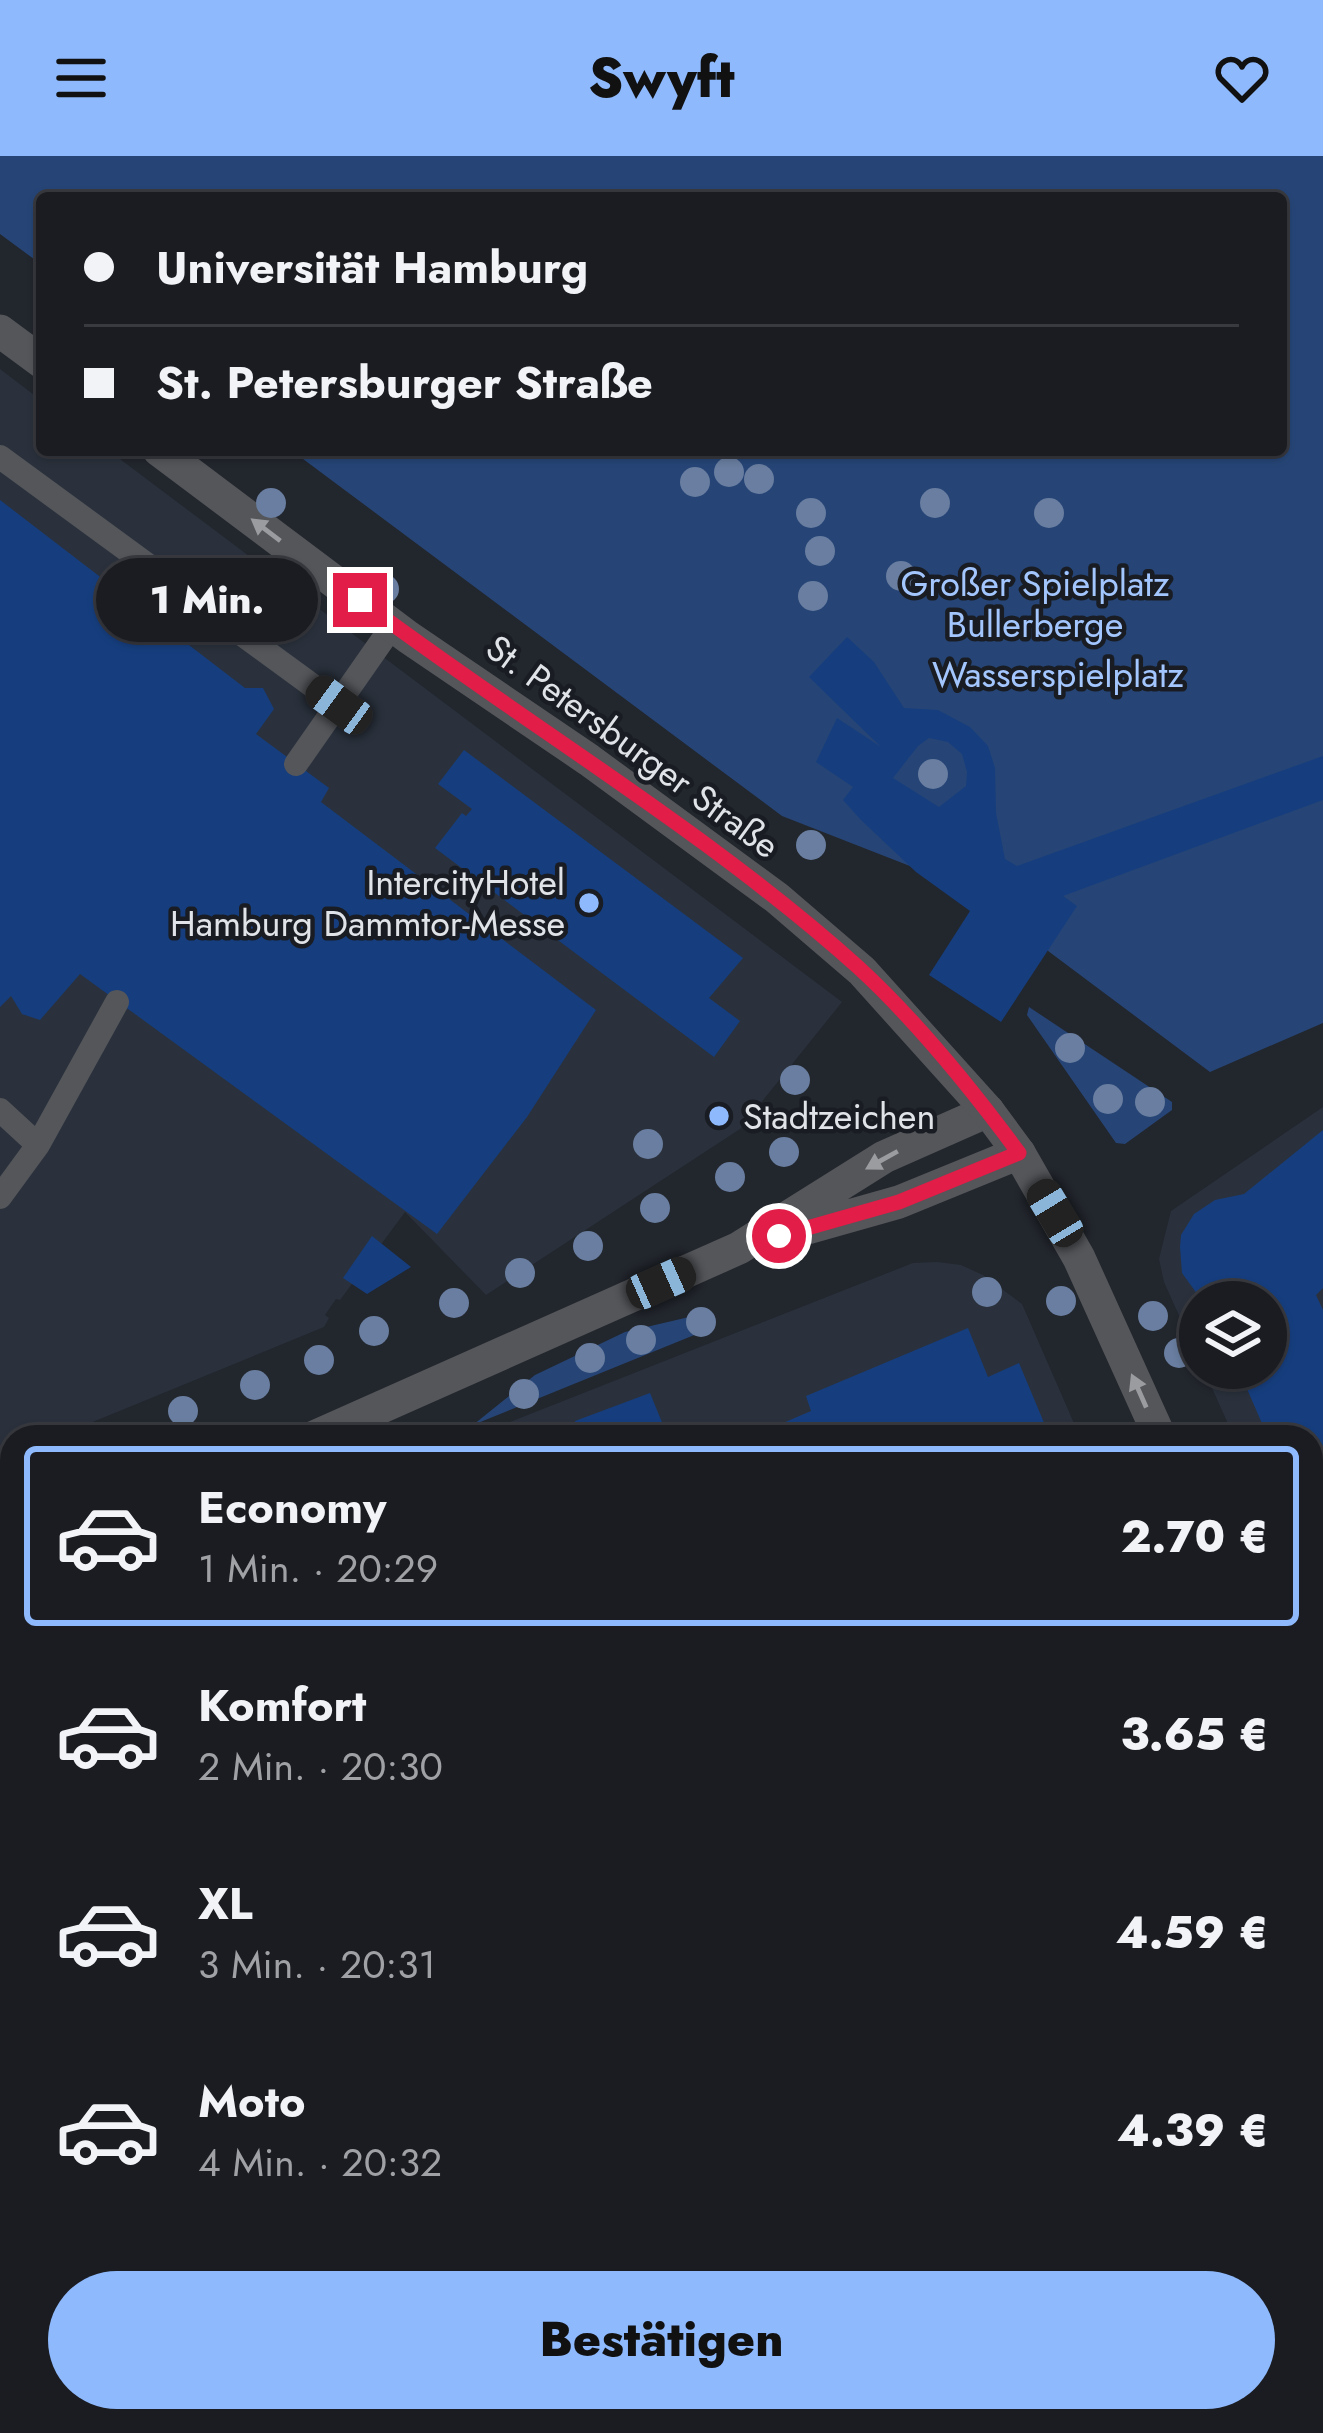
<!DOCTYPE html>
<html lang="de">
<head>
<meta charset="utf-8">
<style>
	:root { --surface:#1a1c22; --page:#27292f; --text:#f1f3f6; --muted:#9fa1a5; --line:#383a40; --accent:#8eb9fd }
	body { margin:0; font-family:Jost,sans-serif; background:var(--page); color:var(--text); height:100vh; display:flex; flex-direction:column; font-size:45px; white-space:nowrap }
	* { box-sizing:border-box; margin:0 }
	p { font-size:39px; color:var(--muted) }
	.icon { flex:none; width:66px; height:66px; fill:none; stroke:currentColor; stroke-width:2; stroke-linecap:round; stroke-linejoin:round }
	.map { position:relative; flex:1; overflow:hidden }
	.drawer { position:absolute; left:0px; top:1269px; width:1323px; height:1008px; display:flex; flex-direction:column; background:var(--surface); border-radius:36px 36px 0 0; box-shadow:0 3px 9px #0004,0 0 0 3px var(--line) }
	.drawer>* { flex:none }
	.banner { position:absolute; left:36px; top:36px; width:1251px; height:264px; border-radius:12px; box-shadow:0 3px 9px #0004,0 0 0 3px var(--line); display:grid; align-content:center; height:264px; padding:0 48px; background:var(--surface) }
	.fabs { position:absolute; left:1179px; top:1125px; display:grid; gap:24px }
	.fabs a { display:grid; place-items:center; width:108px; height:108px; border-radius:50%; background:var(--surface); box-shadow:0 3px 9px #0004,0 0 0 3px var(--line); font-size:60px }
	.end { position:absolute; width:54px; height:54px; margin:-27px; border:15px solid #e11d48; background:#fff; box-shadow:0 0 0 6px #fff }
	.from { border-radius:50% }
	.bubble { position:absolute; height:84px; border-radius:42px; background:var(--surface); box-shadow:0 3px 9px #0004,0 0 0 3px var(--line); font-size:39px; font-weight:800; line-height:84px; text-align:center }
	.car { position:absolute; width:36px; height:72px; margin:-36px -18px; border-radius:15px; box-shadow:0 0 9px 3px #0007; background:linear-gradient(#222 24%,#8ab4d8 0 40%,#222 0 76%,#8ab4d8 0 86%,#222 0) }
	.banner b { display:flex; align-items:center; gap:42px; height:114px; font-size:45px }
	.banner b+b { border-top:3px solid var(--line) }
	.banner i { width:30px; height:30px; background:var(--text) }
	ul { padding:21px 0 0; list-style:none }
	li { display:flex; align-items:center; gap:36px; height:180px; margin:0 24px 18px; padding:0 24px; border:6px solid transparent; border-radius:12px }
	li div { flex:1 }
	li b { display:block; font-size:45px }
	li em { font-style:normal; font-weight:800 }
	li.selected { border-color:var(--accent) }
	li>.icon { width:108px; height:108px; stroke-width:1.5 }
	.cta { display:flex; gap:24px; margin-top:auto; padding:24px 48px }
	.cta a { flex:1; height:138px; border-radius:72px; background:var(--accent); color:#111; font-size:48px; font-weight:800; line-height:138px; text-align:center }
	header { display:flex; justify-content:space-between; align-items:center; height:156px; padding:0 48px; background:var(--accent); color:#111; font-size:54px; font-weight:800 }
	.map>svg:first-child { display:block }
</style>
</head>
<body>
<header><svg class="icon" aria-label="menu" viewBox="0 0 24 24"><path d="M4 6h16M4 12h16M4 18h16"/></svg>Swyft<svg class="icon" aria-label="heart" viewBox="0 0 24 24"><path d="M12 20l-8-8c-3-5 5-10 8-4 3-6 11-1 8 4z"/></svg></header>
<div class="map">
<svg width="1323" height="2277" viewBox="0 0 1323 2277">
	<rect width="100%" height="100%" fill="#22262d"/>
	<!-- built -->
	<path fill="#2a313c" d="M0 213 42 245V294H108L842 846 740 973 486 1139 405 1056 340 1144 336 1143 325 1159 329 1162 324 1171 56 1281H12V1300L0 1305Z
		M1323 951V1475L1311 1448V1281H1234L1203 1212H1266V1146H1200V1206L1164 1126 1159 1103 1171 1055Z
		M937 1106 961 1109 983 1119 1022 1148 1080 1281H512L510 1266 913 1107Z"/>
	<!-- green -->
	<path fill="#264576" d="M0 0H1323V867L1210 916 961 730 782 660 291 294H1281V42H42V109L0 78Z
		M1029 851 1172 946V954L1125 988 1116 987 1027 859Z
		M702 1158 714 1171 473 1269 535 1219 625 1176Z
		M1323 1876V2277H291L295 2265H1311V1879Z"/>
	<!-- water -->
	<path fill="#355ea1" d="M423 2265H577L571 2277H397L400 2270 417 2275Z"/>
	<!-- building -->
	<path fill="#163e7e" fill-rule="evenodd" d="M0 344 245 532H263L274 553 256 578 329 632 321 646 596 854 527 961 437 1078 80 818 40 864 22 858 11 840 0 851Z
		M847 481 874 506 904 552 938 554 970 571 988 590 995 612 996 657 1005 703 1017 710 1323 600V644L1063 740 1077 750 1001 866 929 819 970 755 916 716 860 663 843 644 853 631 816 606 837 562 881 591 809 521ZM929 582 948 586 962 598 967 616 966 630 939 651 893 622 918 590Z
		M464 594 743 802 709 842 740 865 714 901 435 692 462 657 466 660 472 653 438 628Z
		M1323 974V1132L1316 1139 1323 1154V1400L1311 1374V1281L1267 1279 1238 1212H1266V1146H1203L1182 1117 1180 1091 1181 1079 1194 1058 1215 1044 1244 1038Z
		M372 1080 411 1111 367 1138 343 1122Z
		M968 1172 988 1221 1019 1207 1050 1281H954L949 1270 927 1281H750L811 1255 806 1240Z
		M650 1237 668 1281H581L575 1265Z
		M12 1762V1895L0 1908V1774Z
		M12 2236V2265H56L45 2277H0V2249Z"/>
	<g fill="none" stroke-linecap="round" stroke-linejoin="round">
		<!-- service -->
		<path stroke="#54565a" stroke-width="24" d="M0 301 339 549
			M296 608 393 469
			M0 954 38 989 117 846
			M0 1041 38 989
			M349 1267 376 1281
			M0 1545 12 1540
			M1311 1862 1323 1858"/>
		<!-- minor -->
		<path stroke="#54565a" stroke-width="33" d="M775 1081 899 1046 1019 997
			M314 1281 739 1092 884 1001 988 955
			M0 1412 12 1407"/>
		<!-- tertiary -->
		<path stroke="#54565a" stroke-width="33" d="M0 175 42 206
			M159 294 408 481 589 604 777 742 862 815 988 955 1019 997 1079 1102 1160 1281
			M1311 1611 1323 1637"/>
	</g>
	<!-- trees -->
	<g fill="#697ea0">
		<circle cx="729" cy="316" r="15"/>
		<circle cx="759" cy="323" r="15"/>
		<circle cx="695" cy="326" r="15"/>
		<circle cx="271" cy="347" r="15"/>
		<circle cx="935" cy="347" r="15"/>
		<circle cx="811" cy="357" r="15"/>
		<circle cx="1049" cy="357" r="15"/>
		<circle cx="820" cy="395" r="15"/>
		<circle cx="901" cy="420" r="15"/>
		<circle cx="384" cy="433" r="15"/>
		<circle cx="813" cy="440" r="15"/>
		<circle cx="933" cy="618" r="15"/>
		<circle cx="811" cy="689" r="15"/>
		<circle cx="1070" cy="892" r="15"/>
		<circle cx="795" cy="924" r="15"/>
		<circle cx="1108" cy="943" r="15"/>
		<circle cx="1150" cy="946" r="15"/>
		<circle cx="648" cy="988" r="15"/>
		<circle cx="784" cy="996" r="15"/>
		<circle cx="730" cy="1021" r="15"/>
		<circle cx="655" cy="1052" r="15"/>
		<circle cx="588" cy="1090" r="15"/>
		<circle cx="520" cy="1117" r="15"/>
		<circle cx="987" cy="1136" r="15"/>
		<circle cx="1061" cy="1145" r="15"/>
		<circle cx="454" cy="1147" r="15"/>
		<circle cx="1153" cy="1160" r="15"/>
		<circle cx="701" cy="1166" r="15"/>
		<circle cx="374" cy="1175" r="15"/>
		<circle cx="641" cy="1184" r="15"/>
		<circle cx="1179" cy="1197" r="15"/>
		<circle cx="590" cy="1202" r="15"/>
		<circle cx="319" cy="1204" r="15"/>
		<circle cx="255" cy="1229" r="15"/>
		<circle cx="524" cy="1238" r="15"/>
		<circle cx="183" cy="1255" r="15"/>
	</g>
	<!-- one-way arrows -->
	<defs><path id="oneway-solid" d="M-6-.8H1V-3.2L6.5 0L1 3.2V.8H-6Z" transform="scale(3)"/></defs>
	<g fill="#9a9ca0">
		<use href="#oneway-solid" transform="translate(266 374) rotate(-143)"/>
		<use href="#oneway-solid" transform="translate(882 1004) rotate(151)"/>
		<use href="#oneway-solid" transform="translate(1139 1235) rotate(-114)"/>
	</g>
	<g fill="none" stroke-linecap="round" stroke-linejoin="round">
		<!-- route -->
		<path stroke="#e11d48" stroke-width="15" d="M360 444C525 568 704 673 858 811 918 866 971 932 1019 997L899 1046 779 1080"/>
	</g>
	<!-- markers -->
	<g fill="#8eb9fd" stroke="#191d23" stroke-width="4.5">
		<circle cx="589" cy="747" r="12"/>
		<circle cx="719" cy="960" r="12"/>
	</g>
	<g text-anchor="middle" dominant-baseline="central" stroke-width="9" stroke-linejoin="round" paint-order="stroke">
		<!-- park labels -->
		<g font-size="36" fill="#a3c6ff" stroke="#191d23">
			<text x="1035" y="427">Großer Spielplatz<tspan x="1035" dy="41">Bullerberge</tspan></text>
			<text x="1058" y="518">Wasserspielplatz</text>
		</g>
		<!-- street labels -->
		<g font-size="36" fill="#e0e3e7" stroke="#191d23">
			<text transform="translate(633 590) rotate(36)">St. Petersburger Straße</text>
		</g>
		<!-- poi labels -->
		<g font-size="36" fill="#e0e3e7" stroke="#191d23" text-anchor="end">
			<text x="565" y="726">IntercityHotel<tspan x="565" dy="41">Hamburg Dammtor-Messe</tspan></text>
			<text x="743" y="960" text-anchor="start">Stadtzeichen</text>
		</g>
	</g>
</svg>
<div class="fabs">
<a><svg class="icon" aria-label="layers" viewBox="0 0 24 24"><path d="M12 4l9 5-9 5-9-5zM3 14l9 5 9-5"/></svg></a>
</div>
<i class="end from" style="left:779px;top:1080px"></i>
<i class="end" style="left:360px;top:444px"></i>
<div class="bubble" style="left:96px;top:402px;width:222px">1 Min.</div>
<i class="car" style="left:339px;top:549px;rotate:306deg"></i>
<i class="car" style="left:1055px;top:1057px;rotate:329deg"></i>
<i class="car" style="left:661px;top:1127px;rotate:66deg"></i>
<div class="banner">
<b><i class="from"></i>Universität Hamburg</b>
<b><i></i>St. Petersburger Straße</b>
</div>
<section class="drawer">
<ul>
<li class="selected"><svg class="icon" aria-label="car" viewBox="0 0 24 24"><path d="M5 17H2v-5l4-1 3-4h7l3 4 3 1v5h-3M9 17h6M6 11h13"/><circle cx="7" cy="17" r="2"/><circle cx="17" cy="17" r="2"/></svg><div><b>Economy</b><p>1 Min. · 20:29</p></div><em>2.70 €</em></li>
<li><svg class="icon" aria-label="car" viewBox="0 0 24 24"><path d="M5 17H2v-5l4-1 3-4h7l3 4 3 1v5h-3M9 17h6M6 11h13"/><circle cx="7" cy="17" r="2"/><circle cx="17" cy="17" r="2"/></svg><div><b>Komfort</b><p>2 Min. · 20:30</p></div><em>3.65 €</em></li>
<li><svg class="icon" aria-label="car" viewBox="0 0 24 24"><path d="M5 17H2v-5l4-1 3-4h7l3 4 3 1v5h-3M9 17h6M6 11h13"/><circle cx="7" cy="17" r="2"/><circle cx="17" cy="17" r="2"/></svg><div><b>XL</b><p>3 Min. · 20:31</p></div><em>4.59 €</em></li>
<li><svg class="icon" aria-label="car" viewBox="0 0 24 24"><path d="M5 17H2v-5l4-1 3-4h7l3 4 3 1v5h-3M9 17h6M6 11h13"/><circle cx="7" cy="17" r="2"/><circle cx="17" cy="17" r="2"/></svg><div><b>Moto</b><p>4 Min. · 20:32</p></div><em>4.39 €</em></li>
</ul>
<div class="cta"><a>Bestätigen</a></div>
</section>
</div>
</body>
</html>
